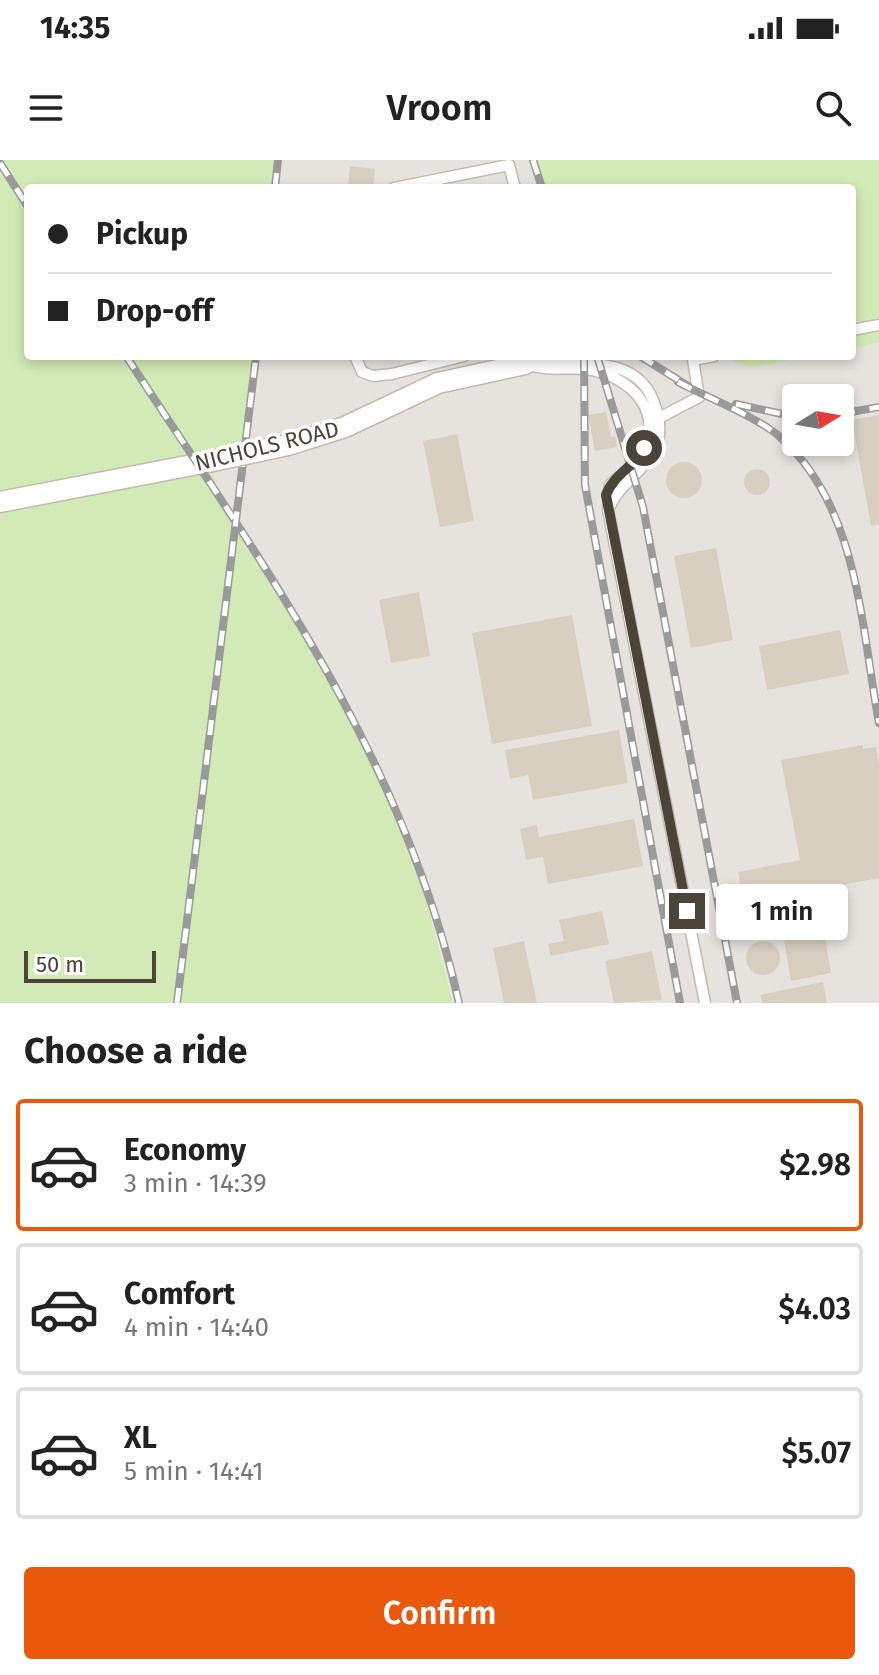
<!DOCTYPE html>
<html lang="en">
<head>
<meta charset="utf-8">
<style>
	:root { --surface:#fff; --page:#f6f6f6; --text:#222; --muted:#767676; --line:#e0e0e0; --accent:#ea580c }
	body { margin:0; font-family:"Fira Sans",sans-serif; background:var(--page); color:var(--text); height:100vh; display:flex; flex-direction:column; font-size:30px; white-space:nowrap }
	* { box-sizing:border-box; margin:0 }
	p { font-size:26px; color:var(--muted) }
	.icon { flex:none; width:44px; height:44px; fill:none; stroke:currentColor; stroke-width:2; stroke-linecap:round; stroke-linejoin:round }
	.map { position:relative; height:843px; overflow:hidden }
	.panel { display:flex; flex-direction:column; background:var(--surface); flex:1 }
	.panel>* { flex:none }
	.guide { position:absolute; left:24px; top:24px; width:832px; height:176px; border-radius:8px; box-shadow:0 4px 12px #0003; display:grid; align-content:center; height:176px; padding:0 24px; background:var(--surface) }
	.needle { width:52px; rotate:79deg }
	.buttons { position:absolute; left:782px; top:224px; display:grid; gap:16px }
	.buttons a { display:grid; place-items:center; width:72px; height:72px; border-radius:8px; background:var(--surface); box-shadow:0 4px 12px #0003; font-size:40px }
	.scale { position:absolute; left:24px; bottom:20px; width:132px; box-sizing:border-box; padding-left:8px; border:4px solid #4b4439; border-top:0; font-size:22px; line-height:28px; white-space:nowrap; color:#4b4439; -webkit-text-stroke:6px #fff; paint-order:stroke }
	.end { position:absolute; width:36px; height:36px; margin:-18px; border:10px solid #4b4439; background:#fff; box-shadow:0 0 0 4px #fff }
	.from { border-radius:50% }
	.bubble { position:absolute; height:56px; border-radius:8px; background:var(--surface); box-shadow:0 4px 12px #0003; font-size:26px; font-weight:600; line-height:56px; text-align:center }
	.guide b { display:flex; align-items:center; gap:28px; height:76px; font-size:30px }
	.guide b+b { border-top:2px solid var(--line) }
	.guide i { width:20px; height:20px; background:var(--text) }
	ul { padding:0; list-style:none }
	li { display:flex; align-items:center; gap:24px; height:132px; margin:0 16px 12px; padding:0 8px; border:4px solid var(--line); border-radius:8px }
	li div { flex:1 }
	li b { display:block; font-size:30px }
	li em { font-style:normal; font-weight:600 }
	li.current { border-color:var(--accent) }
	li>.icon { width:72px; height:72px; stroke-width:1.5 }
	h2 { padding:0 24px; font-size:36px; line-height:96px }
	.action { display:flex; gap:16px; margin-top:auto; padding:16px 24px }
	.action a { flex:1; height:92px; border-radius:8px; background:var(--accent); color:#fff; font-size:32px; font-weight:600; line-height:92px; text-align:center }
	.status { display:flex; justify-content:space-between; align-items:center; height:56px; padding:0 40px; background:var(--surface); direction:ltr }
	.status svg { height:22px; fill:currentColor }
	header { display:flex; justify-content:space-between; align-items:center; height:104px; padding:0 24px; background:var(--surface); font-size:36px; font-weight:600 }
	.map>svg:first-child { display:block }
</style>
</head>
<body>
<div class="status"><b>14:35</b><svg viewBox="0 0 49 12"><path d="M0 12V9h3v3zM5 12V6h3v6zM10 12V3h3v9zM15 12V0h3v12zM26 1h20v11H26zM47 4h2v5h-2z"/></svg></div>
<header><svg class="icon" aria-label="menu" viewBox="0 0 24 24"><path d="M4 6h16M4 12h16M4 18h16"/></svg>Vroom<svg class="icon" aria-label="search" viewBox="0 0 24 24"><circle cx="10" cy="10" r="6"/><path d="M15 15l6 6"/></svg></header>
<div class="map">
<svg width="879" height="843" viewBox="0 0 879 843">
	<rect width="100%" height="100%" fill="#f6f3ec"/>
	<!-- industrial -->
	<path fill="#e6e2dd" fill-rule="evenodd" d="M278 0H532L544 28H275Z
		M879 183V843H453L432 751 386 622 222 342 208 302 246 295 257 196H720L750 208 812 196H852V188ZM796 238H840V282H796Z"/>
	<!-- green -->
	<path fill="#d2eab5" d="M0 0H278L275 28H28V196H257L246 295 209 303C238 390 305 463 348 545 398 639 429 740 453 843H0Z
		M532 0H879V183L852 188V28H544Z
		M720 196H812L750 208Z"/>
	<!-- parking -->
	<path fill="#e5e3e0" d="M498 15 502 28H434Z"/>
	<!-- building -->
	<path fill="#d8cfc1" d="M350 6 375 9 373 28H348Z
		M606 252 611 277 615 276 617 287 595 291 588 255Z
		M879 255V364L871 366 852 260Z
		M457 274 474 361 440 367 423 281Z
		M666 320a18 18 0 1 1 36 0a18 18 0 1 1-36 0Z
		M744 322a13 13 0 1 1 26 0a13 13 0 1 1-26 0Z
		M716 388 733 480 691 488 674 396Z
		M419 432 430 496 391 503 379 440Z
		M572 455 592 566 492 584 472 473Z
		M840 470 849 514 767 530 759 486Z
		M619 570 628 623 533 640 528 615 510 619 505 590Z
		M863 585V589L876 587 879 604V718L744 743 738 712 800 700 781 600Z
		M634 659 643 706 548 724 543 697 526 700 520 669 537 665 539 677Z
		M602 751 609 784 551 796 548 784 564 781 559 760Z
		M824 773 831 813 791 821 784 780Z
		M746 798a17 17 0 1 1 34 0a17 17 0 1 1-34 0Z
		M524 781 537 843H504L493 788Z
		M652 791 662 840 614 843 605 801Z
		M823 822 827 843H762L760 835Z"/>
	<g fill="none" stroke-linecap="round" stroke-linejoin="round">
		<defs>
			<path id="service" d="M394 28 509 5 515 28
				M852 170 879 165
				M355 196 362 212 373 216 392 214 464 196
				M525 204C551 212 562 207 586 209 632 215 670 256 637 300 630 311 618 316 610 325L608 350 705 843
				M535 204C579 205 641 192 656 249 660 262 661 278 654 291 642 313 618 325 609 348
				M659 258 699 237 693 200 714 196"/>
			<path id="minor" d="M288 285 345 267 438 223 525 204
				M0 342 208 302"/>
		</defs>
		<!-- service casing -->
		<use href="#service" stroke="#c2bbae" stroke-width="13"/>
		<!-- minor casing -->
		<use href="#minor" stroke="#c2bbae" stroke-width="23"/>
		<!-- service -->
		<use href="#service" stroke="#fff" stroke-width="10"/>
		<!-- minor -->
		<use href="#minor" stroke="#fff" stroke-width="20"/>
		<defs>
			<path id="rail" d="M533 0 542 28
				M0 3 28 47
				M275 28 278 0
				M126 196C262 403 404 596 459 843
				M584 196 585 325 680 843
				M597 196 643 347 737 843
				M640 196 688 226
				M678 222C706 237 760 258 781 278 859 348 861 467 879 563
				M736 244 796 257
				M840 254 879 247
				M177 843 256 196"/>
		</defs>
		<!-- rail casing -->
		<use href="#rail" stroke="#9a9a9a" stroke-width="8"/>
		<!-- rail -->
		<use href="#rail" stroke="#fff" stroke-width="5" stroke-dasharray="15" stroke-linecap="butt"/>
		<defs>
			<path id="minor-bridge" d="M208 302 288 285"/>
		</defs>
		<!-- minor-bridge casing -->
		<use href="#minor-bridge" stroke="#c2bbae" stroke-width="23" stroke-linecap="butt"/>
		<!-- minor-bridge -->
		<use href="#minor-bridge" stroke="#fff" stroke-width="20"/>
	</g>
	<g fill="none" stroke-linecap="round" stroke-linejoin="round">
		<!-- route -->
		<path stroke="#4b4439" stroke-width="10" d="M644 288C634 307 613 315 606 335L687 751"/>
	</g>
	<g text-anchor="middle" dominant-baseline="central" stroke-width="7" stroke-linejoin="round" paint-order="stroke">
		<!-- street labels -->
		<g font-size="22" fill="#4b4439" stroke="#fff">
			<text transform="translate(267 286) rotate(-14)">NICHOLS ROAD</text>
		</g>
	</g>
</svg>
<div class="buttons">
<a><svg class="needle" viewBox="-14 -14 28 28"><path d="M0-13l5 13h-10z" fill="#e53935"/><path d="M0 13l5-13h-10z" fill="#767676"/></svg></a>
</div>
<div class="scale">50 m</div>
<i class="end from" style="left:644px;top:288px"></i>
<i class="end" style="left:687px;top:751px"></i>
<div class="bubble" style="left:716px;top:724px;width:132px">1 min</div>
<div class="guide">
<b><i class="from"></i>Pickup</b>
<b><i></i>Drop-off</b>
</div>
</div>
<section class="panel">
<h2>Choose a ride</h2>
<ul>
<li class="current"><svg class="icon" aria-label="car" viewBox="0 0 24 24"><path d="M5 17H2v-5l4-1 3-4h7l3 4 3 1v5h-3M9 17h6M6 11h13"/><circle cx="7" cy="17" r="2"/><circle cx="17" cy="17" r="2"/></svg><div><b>Economy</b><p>3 min · 14:39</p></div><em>$2.98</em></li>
<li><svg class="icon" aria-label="car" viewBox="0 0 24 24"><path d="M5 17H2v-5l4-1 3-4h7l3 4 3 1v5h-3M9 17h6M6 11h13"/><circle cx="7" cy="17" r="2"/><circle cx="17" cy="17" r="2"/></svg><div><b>Comfort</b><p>4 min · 14:40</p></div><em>$4.03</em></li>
<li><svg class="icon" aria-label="car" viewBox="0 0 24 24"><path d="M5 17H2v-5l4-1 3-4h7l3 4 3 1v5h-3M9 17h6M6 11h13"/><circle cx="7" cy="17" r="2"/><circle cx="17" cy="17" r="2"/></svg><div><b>XL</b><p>5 min · 14:41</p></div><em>$5.07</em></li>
</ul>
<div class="action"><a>Confirm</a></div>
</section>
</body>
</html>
